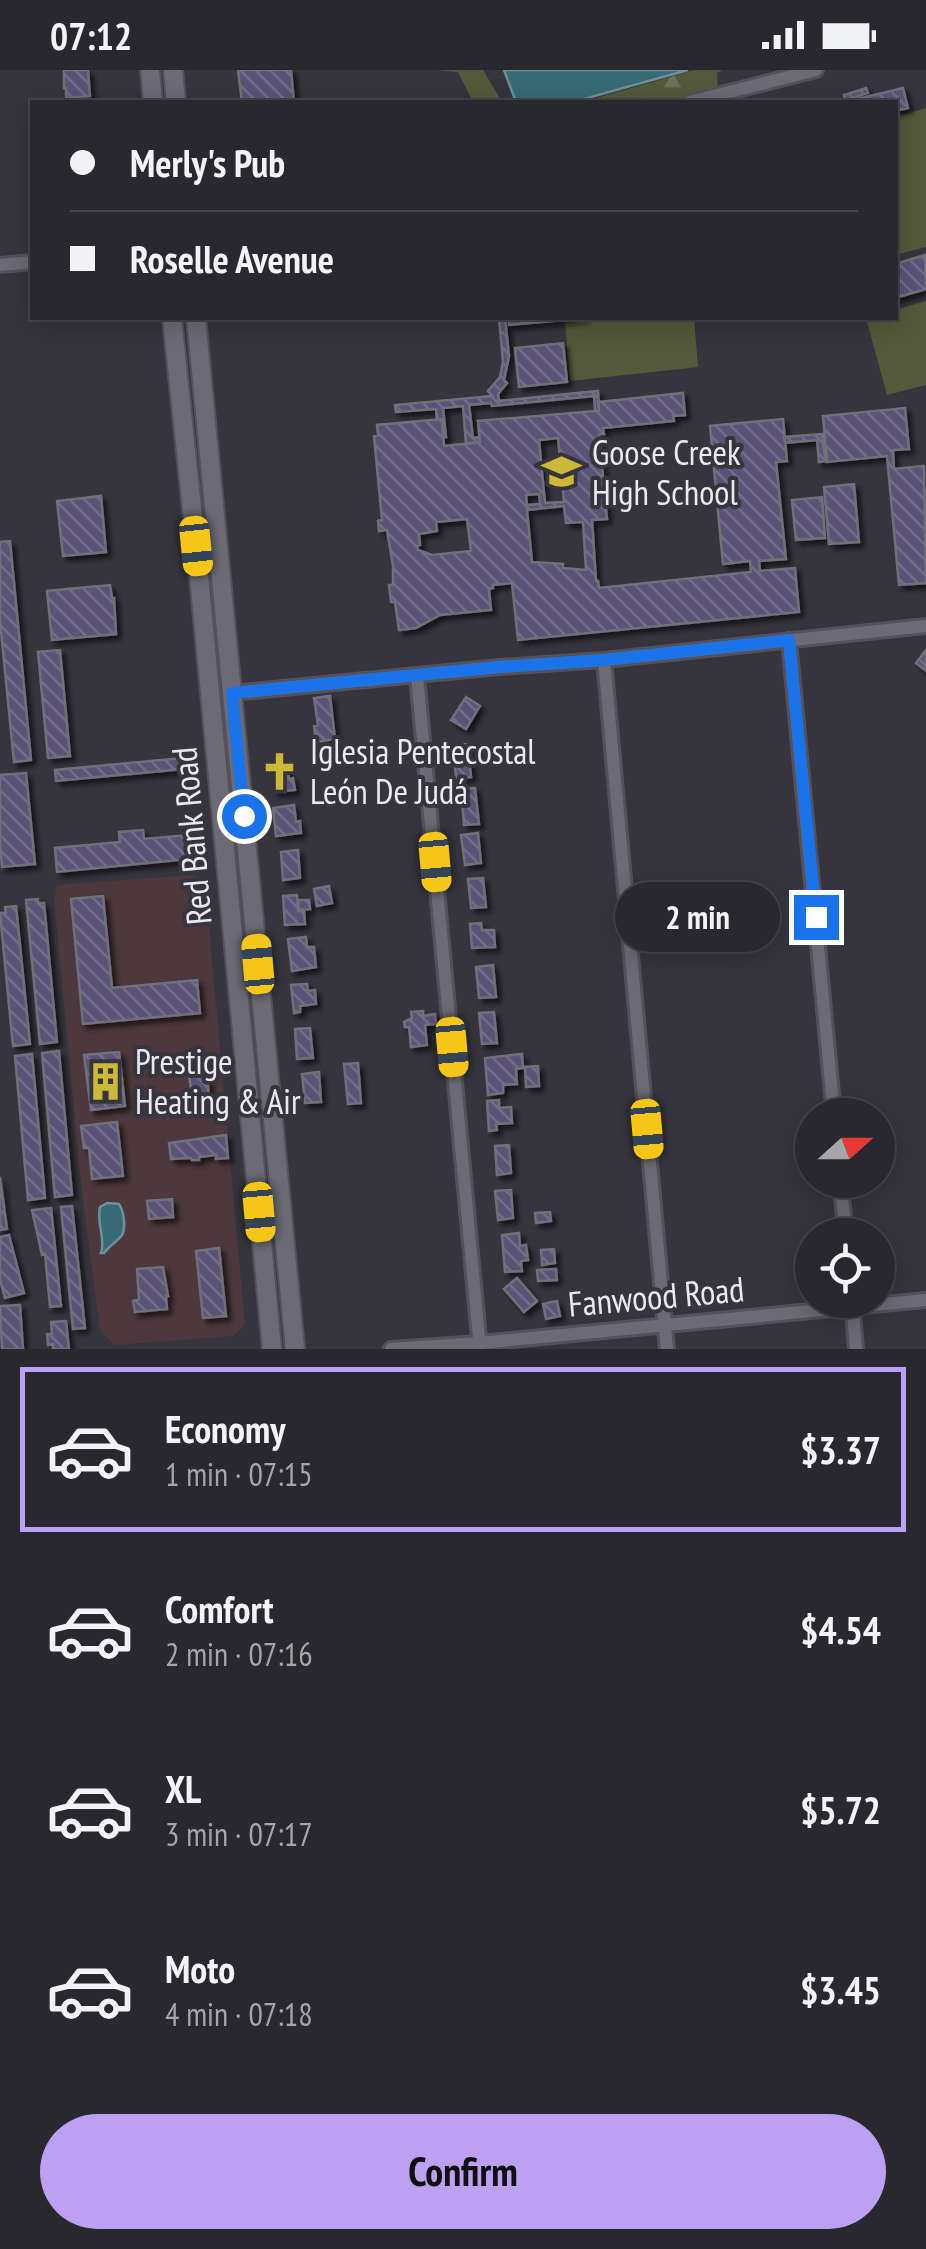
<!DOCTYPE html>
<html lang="en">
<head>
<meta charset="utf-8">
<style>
	:root { --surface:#28282e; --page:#303036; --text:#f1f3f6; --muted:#a5a6aa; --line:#44444a; --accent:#bca0f2 }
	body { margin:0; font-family:"PT Sans Narrow",sans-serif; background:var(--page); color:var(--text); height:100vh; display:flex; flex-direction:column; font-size:38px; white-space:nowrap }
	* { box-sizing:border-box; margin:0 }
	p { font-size:32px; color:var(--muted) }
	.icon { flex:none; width:55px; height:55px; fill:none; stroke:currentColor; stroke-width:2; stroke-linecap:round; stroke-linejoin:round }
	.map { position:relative; height:1279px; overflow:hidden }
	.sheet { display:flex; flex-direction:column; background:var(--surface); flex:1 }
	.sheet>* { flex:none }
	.hud { position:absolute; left:30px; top:30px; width:868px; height:220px; border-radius:0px; box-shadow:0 5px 25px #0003,0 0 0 2px var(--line); display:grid; align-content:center; height:220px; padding:0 40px; background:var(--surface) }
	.needle { width:65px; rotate:69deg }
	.tools { position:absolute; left:795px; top:1028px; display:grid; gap:20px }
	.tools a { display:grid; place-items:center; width:100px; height:100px; border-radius:50%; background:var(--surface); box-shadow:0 5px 25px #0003,0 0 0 2px var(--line); font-size:50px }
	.end { position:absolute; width:45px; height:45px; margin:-22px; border:12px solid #1a73e8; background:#fff; box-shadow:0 0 0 5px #fff }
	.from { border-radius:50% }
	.bubble { position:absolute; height:70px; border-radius:35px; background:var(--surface); box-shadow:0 5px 25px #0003,0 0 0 2px var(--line); font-size:32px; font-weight:600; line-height:70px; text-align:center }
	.car { position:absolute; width:30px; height:60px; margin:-30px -15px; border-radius:12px; box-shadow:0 0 8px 2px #0007; background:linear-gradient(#f5c518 24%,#345 0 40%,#f5c518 0 76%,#345 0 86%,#f5c518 0) }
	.hud b { display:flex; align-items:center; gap:35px; height:95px; font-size:38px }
	.hud b+b { border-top:2px solid var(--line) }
	.hud i { width:25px; height:25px; background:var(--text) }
	ul { padding:18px 0 0; list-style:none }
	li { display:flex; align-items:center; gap:30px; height:165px; margin:0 20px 15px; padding:0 20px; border:5px solid transparent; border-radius:0px }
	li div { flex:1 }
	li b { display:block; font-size:38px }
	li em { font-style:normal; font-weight:600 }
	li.on { border-color:var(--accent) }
	li>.icon { width:90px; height:90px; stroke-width:1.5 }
	.primary-button { display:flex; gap:20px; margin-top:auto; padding:20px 40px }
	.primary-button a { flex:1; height:115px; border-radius:60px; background:var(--accent); color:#111; font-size:40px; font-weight:600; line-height:115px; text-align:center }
	.status { display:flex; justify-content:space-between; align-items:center; height:70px; padding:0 50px; background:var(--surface); direction:ltr }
	.status svg { height:28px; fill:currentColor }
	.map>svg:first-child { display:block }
</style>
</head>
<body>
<div class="status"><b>07:12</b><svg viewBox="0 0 49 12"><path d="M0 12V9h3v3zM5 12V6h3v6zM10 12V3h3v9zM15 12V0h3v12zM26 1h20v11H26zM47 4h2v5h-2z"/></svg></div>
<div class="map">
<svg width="926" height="1279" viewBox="0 0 926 1279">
	<defs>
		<pattern id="forest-firs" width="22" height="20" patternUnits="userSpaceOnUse" patternTransform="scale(2.5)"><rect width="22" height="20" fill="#53593a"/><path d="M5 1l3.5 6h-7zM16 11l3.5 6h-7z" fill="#6c7157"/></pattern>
		<pattern id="building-back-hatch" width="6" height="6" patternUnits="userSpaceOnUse" patternTransform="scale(2.5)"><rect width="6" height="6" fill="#5a5376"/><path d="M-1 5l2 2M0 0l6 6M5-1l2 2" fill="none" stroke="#726c8a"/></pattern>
		<filter id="shadow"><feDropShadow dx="4.5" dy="4.5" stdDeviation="2.5" flood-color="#0009"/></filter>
	</defs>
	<rect width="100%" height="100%" fill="#36353e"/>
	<!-- commercial -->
	<path fill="#4c383d" d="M192 805 205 812 245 1255 233 1266 115 1275 100 1261 81 1116 54 829 57 815Z"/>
	<!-- grass -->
	<path fill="#53593a" d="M926 38V177L895 185V47Z
		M926 231V315L887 325 866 248H895V240Z
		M623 248H694L698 297 570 311 565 253Z"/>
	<!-- forest -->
	<path fill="url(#forest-firs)" d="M438 0H483L502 32H473L458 2Z
		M694 0H723L717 3 718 21 670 32H583Z"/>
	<!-- water -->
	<path fill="#376a74" stroke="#6d9099" stroke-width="2.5" d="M504 0H688L573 32H516Z
		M107 1133 119 1134C124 1141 126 1158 122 1165 119 1170 109 1176 104 1183H101C106 1168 96 1153 100 1137Z"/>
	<!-- building -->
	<path fill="url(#building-back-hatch)" stroke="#71707a" stroke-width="2.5" fill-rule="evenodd" filter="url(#shadow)" d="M64 0H88L90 26 66 28V18H64Z
		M238 0H291L294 32H242Z
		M866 18 868 23 845 30 844 25Z
		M903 18 908 38 895 41V32H845Z
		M925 185 926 219 895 228V232V194Z
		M499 248H505L509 286 504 310 507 313 498 324 499 331 598 321 599 341H595L594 326 492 336 491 333 469 335 473 368 479 367 480 372 466 374 463 336 443 338 446 367H443L442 349 437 350 436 339 396 342 395 335 492 326 488 321 500 307 503 292Z
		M509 248H586L509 255Z
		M563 273 567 312 519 317 515 278Z
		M683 323 685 345 673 346 674 351 603 358 604 364H599L607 449 592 450 596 511H598L599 518 751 502 750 491 723 494 710 356 783 349 787 391 776 392 786 489 759 491 760 501 795 498 799 542 518 570 512 513 493 515V518L489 519 491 540 440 545 416 558 399 560 395 532H391L389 515H393V496L387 460 379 461 378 451 382 450 374 366 378 365 377 355 442 349 444 376 480 372 478 351 595 341H599L598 332ZM558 368 564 432 545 433 539 370ZM539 424 540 434 527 435 526 425ZM564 436 566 453 583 452 586 500 563 498V494L532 492 527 440ZM467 449 471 481 432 485 418 480 417 476 420 475 419 464 437 461 436 452Z
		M905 338 909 379 893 380 894 399 924 396 926 513 899 515 887 386 827 392 823 346Z
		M822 364 825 387 827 386V391L819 392 817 370 785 373 784 367Z
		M854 414 859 472 829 474 824 417Z
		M101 426 106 482 63 486 57 431Z
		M822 427 825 468 796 470 792 430Z
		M10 471 31 690 14 692 0 551V472Z
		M110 515 112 528H114L116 564 52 570 47 521Z
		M60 580 70 686 48 688 38 582Z
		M926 580V601L916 593Z
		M330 626 335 669 316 672 314 656 318 655 314 628Z
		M466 627 480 636 466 659 451 650Z
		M468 674 471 707 456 708 453 675Z
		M182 688 183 699 56 711 55 700Z
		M287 692 289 709 293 708 295 720 275 722 272 694Z
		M26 703 35 794 2 797 0 772V705Z
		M475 718 479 754 464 755 461 719Z
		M294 735 296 752 300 751 301 763 276 766 273 738Z
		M143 760 144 769 188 765 190 789 57 802 55 778 120 772 119 762Z
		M478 763 481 793 465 795 461 765Z
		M298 780 300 808 283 810 281 782Z
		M483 808 486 837 471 838 468 809Z
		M329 816 332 833 317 836 314 819Z
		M297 825 298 841 304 840 305 854 285 855 283 826Z
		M103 826 112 918 197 910 200 943 83 954 71 829Z
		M38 829V833H44L57 972 40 974 26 830Z
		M298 830H309L310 839 299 840Z
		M16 836 30 974 13 976 0 843H6L5 837Z
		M481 853 482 860H494L495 877 472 878 470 854Z
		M306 867 307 877H314L316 897 292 901 288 869Z
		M493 895 496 927 479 928 476 897Z
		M307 914 308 921 315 920 316 934 300 936V942L294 943 291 915Z
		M423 941V946L435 944 436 954 425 955 427 975 411 977 409 957H405L404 952 412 948 411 942Z
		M494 942 497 973 482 974 479 943Z
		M310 958 313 988 297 989 295 959Z
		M59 981 72 1125 55 1127 42 983Z
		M119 982 125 1036 91 1040 84 985Z
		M32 984 45 1128 28 1130 15 986Z
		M522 984 523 998 516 999 517 1014 503 1015V1023L488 1025 485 988Z
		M205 987 209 1026 192 1028 187 988Z
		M358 993 361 1033 348 1034 344 994Z
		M538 996 539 1016 526 1017 525 997Z
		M319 1002 321 1032 305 1033 302 1004Z
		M499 1030V1038L511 1037 512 1053 496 1054 497 1060 489 1061 487 1031Z
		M117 1052 123 1106 92 1109 89 1078H84L81 1056Z
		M226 1065 228 1088 216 1089V1085L199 1087V1090H192L191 1088 171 1089 169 1073Z
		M509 1075 511 1103 497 1105 495 1076Z
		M0 1107 7 1159 0 1160Z
		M511 1120 513 1148 498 1150 495 1121Z
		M172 1129 173 1147 149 1149 147 1131Z
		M72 1136 85 1258 73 1259 61 1137Z
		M51 1138 61 1236 50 1237 45 1184 42 1185 32 1140Z
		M550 1142 551 1151 536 1153 535 1143Z
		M519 1163 520 1176 526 1175 528 1190 521 1191 522 1201 505 1202 502 1165Z
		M9 1165 24 1223 5 1228 0 1210V1167Z
		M219 1178 226 1246 203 1248 196 1181Z
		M554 1179 555 1193 542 1195 541 1180Z
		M163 1197 168 1226H166L167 1239 135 1242 133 1231 139 1229 137 1199Z
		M556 1199 557 1210 538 1211 537 1200Z
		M517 1208 537 1231 524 1242 504 1219Z
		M557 1231 560 1246 546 1249 543 1234Z
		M20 1235 23 1279H2L0 1236Z
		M66 1251 69 1279H53V1274L48 1275 47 1264H52L51 1252Z"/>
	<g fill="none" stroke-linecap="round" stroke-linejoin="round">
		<defs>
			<path id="street" d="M690 32 816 0
				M0 195 32 192
				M789 570 834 1045
				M604 590 667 1279
				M417 606 480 1279
				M232 623 499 597 604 590 926 556
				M840 1110 846 1165
				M852 1232 856 1279
				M391 1279 480 1273 926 1230"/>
			<path id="secondary" d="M150 0 153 32
				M173 0 176 32
				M172 248 199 506 272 1279
				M196 248 295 1279"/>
		</defs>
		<!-- street casing -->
		<use href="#street" stroke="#535159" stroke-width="18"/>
		<!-- secondary casing -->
		<use href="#secondary" stroke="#535159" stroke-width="22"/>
		<!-- street -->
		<use href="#street" stroke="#6c6a74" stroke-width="12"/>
		<!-- secondary -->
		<use href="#secondary" stroke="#6c6a74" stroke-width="18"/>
	</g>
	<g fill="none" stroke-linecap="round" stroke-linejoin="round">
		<!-- route -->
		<path stroke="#1a73e8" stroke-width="12" d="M244 746 232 623 499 597 604 590 789 570 816 847"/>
	</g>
	<!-- icons -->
	<defs>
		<symbol id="school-bare" viewBox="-9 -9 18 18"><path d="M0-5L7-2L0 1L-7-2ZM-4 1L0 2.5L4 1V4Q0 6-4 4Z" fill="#ccb939" stroke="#36353e" stroke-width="2.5" paint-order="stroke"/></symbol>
		<symbol id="church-bare" viewBox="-9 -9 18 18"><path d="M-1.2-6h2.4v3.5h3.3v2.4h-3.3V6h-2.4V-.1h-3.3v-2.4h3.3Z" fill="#ccb939" stroke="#36353e" stroke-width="2.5" paint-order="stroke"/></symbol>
		<symbol id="building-bare" viewBox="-9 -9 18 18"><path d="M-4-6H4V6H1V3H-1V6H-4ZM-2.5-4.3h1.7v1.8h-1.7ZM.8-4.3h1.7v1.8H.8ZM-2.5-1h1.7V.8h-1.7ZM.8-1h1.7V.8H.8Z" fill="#ccb939" stroke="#36353e" stroke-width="2.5" paint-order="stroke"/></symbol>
	</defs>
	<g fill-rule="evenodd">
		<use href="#school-bare" x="534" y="374" width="55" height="55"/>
		<use href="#church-bare" x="252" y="674" width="55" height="55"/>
		<use href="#building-bare" x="78" y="984" width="55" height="55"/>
	</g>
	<g text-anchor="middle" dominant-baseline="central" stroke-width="8" stroke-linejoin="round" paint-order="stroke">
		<!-- poi labels -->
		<g font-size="35" fill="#eae9ee" stroke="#36353e" text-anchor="start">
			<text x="592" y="382">Goose Creek<tspan x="592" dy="40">High School</tspan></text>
			<text x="310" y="681">Iglesia Pentecostal<tspan x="310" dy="40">León De Judá</tspan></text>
			<text x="135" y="991">Prestige<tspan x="135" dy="40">Heating &amp; Air</tspan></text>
		</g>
		<!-- street labels -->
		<g font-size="35" fill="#eae9ee" stroke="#36353e">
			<text transform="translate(191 766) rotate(-95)">Red Bank Road</text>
			<text transform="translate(656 1226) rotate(-5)">Fanwood Road</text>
		</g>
	</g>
</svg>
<div class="tools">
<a><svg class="needle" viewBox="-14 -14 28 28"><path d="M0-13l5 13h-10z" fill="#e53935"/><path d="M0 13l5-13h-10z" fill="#a5a6aa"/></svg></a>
<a><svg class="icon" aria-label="locate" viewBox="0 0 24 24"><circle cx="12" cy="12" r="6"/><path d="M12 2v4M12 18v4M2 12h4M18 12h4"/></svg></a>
</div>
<i class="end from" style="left:244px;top:746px"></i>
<i class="end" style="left:816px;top:847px"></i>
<div class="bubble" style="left:615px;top:812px;width:165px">2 min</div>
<i class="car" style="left:196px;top:476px;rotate:174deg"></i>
<i class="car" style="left:435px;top:792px;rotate:175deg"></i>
<i class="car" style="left:258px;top:894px;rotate:355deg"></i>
<i class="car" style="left:452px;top:977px;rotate:175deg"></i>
<i class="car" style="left:647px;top:1059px;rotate:175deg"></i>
<i class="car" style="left:259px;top:1142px;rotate:175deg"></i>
<div class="hud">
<b><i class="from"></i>Merly's Pub</b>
<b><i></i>Roselle Avenue</b>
</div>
</div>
<section class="sheet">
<ul>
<li class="on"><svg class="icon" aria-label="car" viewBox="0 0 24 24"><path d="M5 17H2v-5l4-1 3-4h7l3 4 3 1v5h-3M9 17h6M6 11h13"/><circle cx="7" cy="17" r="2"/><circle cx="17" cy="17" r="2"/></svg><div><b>Economy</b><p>1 min · 07:15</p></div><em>$3.37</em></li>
<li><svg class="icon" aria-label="car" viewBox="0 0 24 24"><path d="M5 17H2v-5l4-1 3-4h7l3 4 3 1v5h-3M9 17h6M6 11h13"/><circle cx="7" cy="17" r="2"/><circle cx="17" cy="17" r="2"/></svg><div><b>Comfort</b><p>2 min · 07:16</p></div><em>$4.54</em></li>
<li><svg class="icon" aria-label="car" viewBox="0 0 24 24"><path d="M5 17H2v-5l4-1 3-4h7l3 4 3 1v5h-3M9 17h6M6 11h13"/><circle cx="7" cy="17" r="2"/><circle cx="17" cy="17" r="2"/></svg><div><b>XL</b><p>3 min · 07:17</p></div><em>$5.72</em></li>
<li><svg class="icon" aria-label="car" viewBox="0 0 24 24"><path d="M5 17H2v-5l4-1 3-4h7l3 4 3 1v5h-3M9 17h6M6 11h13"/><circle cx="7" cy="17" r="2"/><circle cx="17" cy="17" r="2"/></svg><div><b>Moto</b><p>4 min · 07:18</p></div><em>$3.45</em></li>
</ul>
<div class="primary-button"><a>Confirm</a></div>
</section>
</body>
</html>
